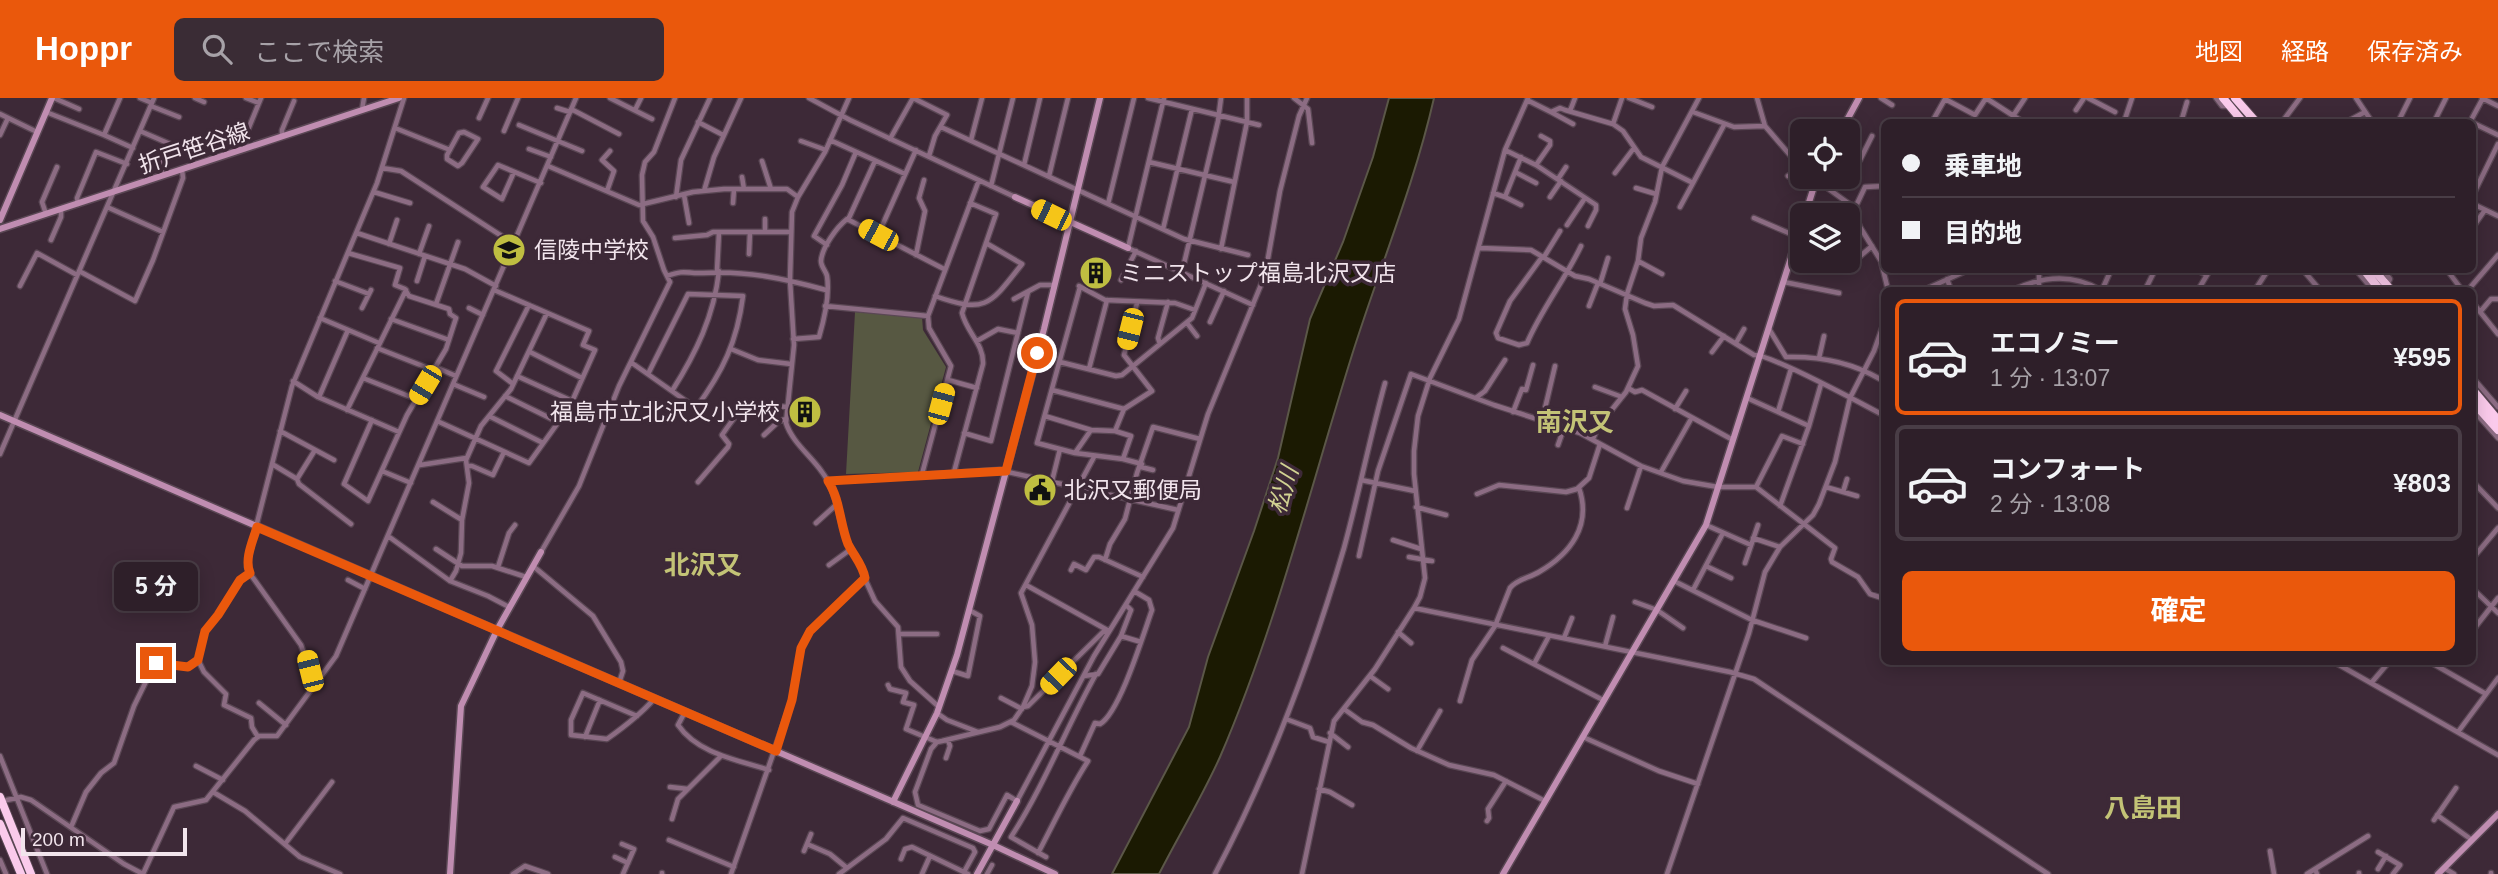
<!DOCTYPE html>
<html lang="ja">
<head>
<meta charset="utf-8">
<style>
	:root { --surface:#2e1f29; --page:#3a2c35; --text:#f1f3f6; --muted:#a7a2a8; --line:#493d46; --accent:#ea580c }
	body { margin:0; font-family:Helvetica,"Noto Sans JP",sans-serif; background:var(--page); color:var(--text); height:100vh; display:flex; flex-direction:column; font-size:26px; white-space:nowrap }
	* { box-sizing:border-box; margin:0 }
	p { font-size:23px; color:var(--muted) }
	.icon { flex:none; width:38px; height:38px; fill:none; stroke:currentColor; stroke-width:2; stroke-linecap:round; stroke-linejoin:round }
	.map { position:relative; flex:1; overflow:hidden }
	.panel { position:absolute; left:1881px; top:189px; width:595px; height:378px; display:flex; flex-direction:column; background:var(--surface); border-radius:10px; box-shadow:0 4px 18px #0003,0 0 0 2px var(--line) }
	.panel>* { flex:none }
	.banner { position:absolute; left:1881px; top:21px; width:595px; height:154px; border-radius:10px; box-shadow:0 4px 18px #0003,0 0 0 2px var(--line); display:grid; align-content:center; height:154px; padding:0 21px; background:var(--surface) }
	.buttons { position:absolute; left:1790px; top:21px; display:grid; gap:14px }
	.buttons a { display:grid; place-items:center; width:70px; height:70px; border-radius:10px; background:var(--surface); box-shadow:0 4px 18px #0003,0 0 0 2px var(--line); font-size:35px }
	.scale { position:absolute; left:21px; bottom:18px; width:166px; box-sizing:border-box; padding-left:7px; border:4px solid #f1e4ec; border-top:0; font-size:19px; line-height:24px; white-space:nowrap; color:#f1e4ec; -webkit-text-stroke:5px #3d2937; paint-order:stroke }
	.end { position:absolute; width:32px; height:32px; margin:-16px; border:9px solid #ea580c; background:#fff; box-shadow:0 0 0 4px #fff }
	.from { border-radius:50% }
	.bubble { position:absolute; height:49px; border-radius:10px; background:var(--surface); box-shadow:0 4px 18px #0003,0 0 0 2px var(--line); font-size:23px; font-weight:700; line-height:49px; text-align:center }
	.car { position:absolute; width:21px; height:42px; margin:-21px -10px; border-radius:9px; box-shadow:0 0 5px 2px #0007; background:linear-gradient(#f5c518 24%,#345 0 40%,#f5c518 0 76%,#345 0 86%,#f5c518 0) }
	.banner b { display:flex; align-items:center; gap:24px; height:66px; font-size:26px }
	.banner b+b { border-top:2px solid var(--line) }
	.banner i { width:18px; height:18px; background:var(--text) }
	ul { padding:12px 0 0; list-style:none }
	li { display:flex; align-items:center; gap:21px; height:116px; margin:0 14px 10px; padding:0 7px; border:4px solid var(--line); border-radius:10px }
	li div { flex:1 }
	li b { display:block; font-size:26px }
	li em { font-style:normal; font-weight:700 }
	li.current { border-color:var(--accent) }
	li>.icon { width:63px; height:63px; stroke-width:1.5 }
	.cta { display:flex; gap:14px; margin-top:auto; padding:14px 21px }
	.cta a { flex:1; height:80px; border-radius:10px; background:var(--accent); color:#fff; font-size:28px; font-weight:700; line-height:80px; text-align:center }
	header { display:flex; align-items:center; gap:42px; box-sizing:border-box; height:98px; padding:0 35px; background:var(--accent); color:#fff }
	header strong { font-size:33px }
	nav { display:flex; gap:38px; margin-inline-start:auto; font-size:24px }
	.search { width:490px; height:63px; background:var(--page); display:flex; align-items:center; gap:18px; box-sizing:border-box; padding:0 24px; border-radius:10px; color:var(--muted); font-size:26px }
	.map>svg:first-child { display:block }
</style>
</head>
<body>
<header>
<strong>Hoppr</strong>
<div class="search"><svg class="icon" aria-label="search" viewBox="0 0 24 24"><circle cx="10" cy="10" r="6"/><path d="M15 15l6 6"/></svg>ここで検索</div>
<nav><a>地図</a><a>経路</a><a>保存済み</a></nav>
</header>
<div class="map">
<svg width="2498" height="776" viewBox="0 0 2498 776">
	<rect width="100%" height="100%" fill="#3d2937"/>
	<!-- green -->
	<path fill="#575842" d="M855 214 922 219 923 232 946 269 918 374 846 376Z"/>
	<!-- water -->
	<path fill="#1b1a02" stroke="#5b5748" stroke-width="2" d="M1389 0H1434C1414 88 1379 171 1352 257 1310 391 1276 529 1220 659 1202 699 1179 737 1159 776H1112L1189 629 1208 559 1254 433 1278 360 1310 221 1343 144 1373 59Z"/>
	<g fill="none" stroke-linecap="round" stroke-linejoin="round">
		<defs>
			<path id="street" d="M54 0 79 11
				M120 0 104 37 133 50
				M140 0 152 5
				M195 0 204 4
				M246 0 259 5
				M610 0 652 21
				M809 0 850 22 1015 99
				M1148 0 1259 27
				M1164 0 1128 150 1253 207
				M1294 0 1308 11 1312 45
				M1629 0 1652 9
				M1757 0 1765 28 1802 71 1788 78
				M1881 0 1892 7
				M1986 0 2023 24
				M2088 0 2115 14
				M2216 0 2222 8H2229
				M2356 0 2372 24
				M2482 0 2498 8
				M1945 1 1975 17 1986 0
				M1527 2 1551 14 1560 10 1565 12 1613 26 1623 33 1641 59 1693 85 1724 27
				M151 8 179 19
				M557 10 570 14
				M571 11 619 36
				M362 12 364 0
				M635 12 641 0
				M2076 12 2084 0
				M1570 13 1575 0
				M46 14 104 37
				M1551 14 1573 26
				M1693 14 1734 29 1765 28
				M0 16 37 34
				M2013 18 2025 0
				M479 20 488 0
				M2350 22 2365 14
				M698 24 723 37
				M1932 24 1945 1
				M2124 24 2132 0
				M2181 24 2187 4
				M2282 24 2300 0
				M2398 24 2410 0
				M2434 24 2446 0
				M2470 24 2483 0
				M2473 25 2498 37
				M1613 26 1622 0
				M519 27 582 53
				M941 29 1184 141 1248 157
				M395 30 450 52
				M140 33 170 46 161 68 162 77
				M504 33 518 0
				M464 34 478 41 462 65 458 68 447 61V57L459 35Z
				M0 37 8 20
				M282 38V32L294 3
				M890 41 913 0 947 17 935 38 929 58
				M830 42 905 76
				M971 42 982 0
				M801 43 826 52
				M245 51V39L261 0
				M529 51 551 59
				M1505 52 1536 67 1596 107V112L1588 128
				M1848 55 1860 62 1872 38
				M762 63 771 91
				M1149 64 1234 84
				M1024 67 1040 0
				M1536 67 1550 47V43L1541 38
				M548 68 639 107 693 94 724 91H787L798 99
				M382 70 401 73 514 146
				M514 74 502 101 483 89 498 67 541 85
				M1515 74 1536 85
				M1615 75 1634 50
				M1049 78 1068 0
				M742 79 744 91
				M1812 79 1855 110
				M1558 81 1566 69
				M991 88 1013 0
				M1885 88 1865 89 1855 110 1856 119 1860 129 1881 163 1888 192
				M1636 90 1656 96
				M607 93 614 73 602 62 610 53
				M704 93 714 59 741 0
				M374 94 410 105
				M1493 95 1505 99 1521 59
				M684 97 689 125
				M2473 97 2498 46
				M676 99 681 62 710 0
				M1505 99 1521 107
				M1550 99 1561 83
				M733 105 734 91
				M78 106 77 100 96 54 127 66
				M1108 106 1134 0
				M2473 106 2498 118
				M107 109 163 134
				M1680 109 1693 85
				M46 116 42 104 57 69
				M1754 120 1798 139
				M765 121V134
				M848 122 875 63
				M1567 127 1585 100
				M2473 129 2485 112
				M1163 131 1192 11
				M357 135 465 171 496 188
				M878 137 916 52
				M675 140 707 137 713 134H791
				M51 142 61 119V111
				M389 146 397 122
				M827 147 814 138 842 87 856 54
				M1480 150 1531 152 1575 178 1589 181 1645 205 1654 208 1673 207 1754 257C1771 256 1864 307 1885 318
				M1221 151 1247 24V0
				M348 155 400 170 395 187 405 191 409 198 449 211 450 216 456 220 446 251 407 317 368 403 344 386 372 322
				M419 156 429 128
				M749 156 750 134
				M916 157 925 113 919 100 924 82
				M1542 159 1510 203 1496 235 1498 240 1519 247 1527 245C1542 210 1565 182 1581 148
				M1544 159 1560 133
				M1858 160 1872 148
				M1638 163 1662 176
				M2197 172 2207 177
				M2303 172 2320 192
				M2356 172 2373 192
				M2383 172 2390 181 2387 187
				M2447 172 2462 192
				M79 173 135 203 153 162 183 80 182 72
				M717 173 719 134
				M1182 174 1218 23 1221 0
				M667 178C686 171 686 176 703 175 745 172 786 181 826 192
				M1947 181 1951 192
				M1121 182 1136 153
				M335 183 369 196
				M417 183 425 158
				M1784 184 1839 195
				M1600 186 1608 160
				M20 188 37 155 77 177
				M1079 188 1105 202 1175 205 1195 212
				M1924 192 1968 172
				M2013 192C2041 179 2072 175 2100 192
				M2039 192V172
				M2102 192 2111 172
				M2145 192 2155 172
				M2198 192 2210 172
				M2255 192 2268 172
				M2468 192 2498 157
				M935 198C986 216 990 207 1022 166L986 145
				M1014 201 1040 187H1054
				M2473 205 2498 236
				M436 206 458 144
				M825 208 928 218
				M1589 208 1598 185
				M362 210 371 192
				M469 210 483 217
				M2480 214 2491 201H2498
				M320 220 379 245
				M391 221 449 242
				M1210 224 1224 193
				M1187 225 1197 238
				M1769 231 1786 259C1819 258 1851 264 1880 281
				M793 241 819 239C824 222 830 197 827 178 826 173 821 169 821 163 822 149 837 129 847 121L944 171
				M977 243 998 231 1018 235
				M1736 245 1744 231
				M1160 246 1158 240 1168 204
				M377 250 433 272
				M731 251 758 262 791 266
				M530 254 582 280
				M1712 254 1724 238
				M1819 260 1824 238
				M1060 264 1116 278 1122 277 1192 220 1206 185
				M632 265 696 310C723 273 737 244 743 198L688 196 648 276
				M435 269 456 278
				M1089 271 1107 202
				M517 278 572 303
				M363 280 416 301
				M2473 280 2498 309
				M948 282 977 290
				M293 283 318 299 399 334
				M453 286 484 299
				M513 286 496 273 529 207
				M1595 289 1622 299
				M1628 290 1635 294 1642 292 1733 342
				M1052 292 1124 311
				M672 293C696 255 714 218 719 173
				M505 298 558 324
				M319 299 348 232
				M1477 299 1485 293 1505 262
				M1747 300 1809 328
				M1675 311 1686 293
				M347 312 406 192
				M2473 312 2498 340
				M1513 314 1522 291 1526 292 1533 267
				M1778 314 1791 271
				M489 318 543 345
				M1045 318 1091 332
				M437 323 529 365 570 308 595 252 583 247 589 233 494 192
				M1542 323 1555 268
				M280 333 334 362
				M1115 333 1124 311 1152 293 1124 257 1137 205
				M964 335 991 343 1028 194
				M764 337 779 323 786 321
				M1593 341 1598 329 1626 294 1638 268 1633 237 1625 211 1627 196 1638 163 1641 140 1655 104 1662 69 1699 0
				M1558 347 1564 330
				M315 352 297 381 299 386 351 426
				M1075 355 1123 361 1131 338 1115 333 1091 332 1075 355 1037 345 1080 189
				M0 356 154 0
				M1123 361 1142 366
				M272 366 297 381
				M420 367 466 360
				M467 368H472L493 377 504 354
				M1141 369 1153 372
				M382 373 411 385
				M954 374 983 266C984 246 967 235 962 215L996 116 970 105
				M1661 374 1691 321
				M922 376 951 268 929 230 928 218 979 82
				M1361 382 1415 393
				M828 383 999 372 1178 412
				M1052 383 1060 351
				M698 384 728 349 729 346 722 337C745 303 747 305 787 309
				M2473 384 2498 410
				M1756 389 1782 338 1803 346
				M1826 389 1857 398
				M1843 394 1847 381
				M1477 396 1499 387 1566 394 1577 391 1589 380 1600 346
				M433 404 462 422
				M1780 408 1809 328 1821 286
				M1416 409 1446 417
				M1627 410 1641 368
				M816 425 837 406
				M1706 427 1751 447
				M388 438 450 483 488 498 509 509
				M1753 440 1780 449
				M1393 442 1421 451
				M436 451 462 468H492L526 479
				M541 454 579 388 619 288 670 184 664 172 653 139 643 123 642 77 645 64 654 54 675 0
				M1359 458 1378 373 1411 276 1494 307 1580 335 1641 368 1683 383 1718 389H1756L1835 450 1831 461 1832 464 1858 479 1870 496 1885 501
				M1409 459 1432 463
				M2473 460 2498 430
				M1105 462 1110 446 1125 421 1137 375 1153 329 1200 341
				M1745 465 1758 427
				M829 467 851 451
				M533 468 593 518 621 564 623 573 619 585
				M1706 468 1731 480
				M498 469 509 435 515 427
				M1071 472 1074 466 1086 472 1094 459H1099L1143 479
				M865 481 875 503 898 529 901 569 910 583 939 609
				M348 482 365 491
				M450 483 456 473 461 455 462 422 469 385 466 362 481 328 511 291 547 215
				M1674 483 1752 522 1806 540
				M1026 487 1109 533
				M2473 491 2498 515
				M1693 492 1723 435
				M1635 504 1657 512 1683 530
				M1414 510 1420 499 1425 480 1414 376V353L1418 318 1430 280 1459 221 1505 52 1528 0
				M2473 532 2498 500
				M1398 534 1411 545
				M900 536H937
				M1121 538 1141 544
				M1564 540 1572 520
				M1605 548 1613 519
				M1503 550 1603 602
				M198 562 204 574 226 596 224 607 251 620 252 629 258 639
				M2334 564 2498 657
				M2430 564 2486 596
				M1534 566 1549 538
				M952 573 968 578 980 518 969 512
				M1084 578 1098 576 1121 538 1131 512 1126 507
				M1370 578 1388 591
				M2372 584 2389 564
				M888 587 890 591 906 595 903 604 914 607 906 631 937 644 942 643 1000 629 1014 622 1023 609 1032 588 1035 564 1032 527 1021 495 1094 359
				M315 588 301 547 251 477 247 469 248 460 292 288 377 85 404 0
				M1001 600 1022 611
				M1460 603 1472 562 1495 528 1510 490C1517 481 1529 480 1539 474 1570 456 1592 428 1579 390
				M259 605 286 627
				M1023 609 1028 608 1103 534 1108 533
				M1344 611 1362 624 1373 627 1411 650 1449 667 1494 677 1545 703
				M685 614 678 627C698 656 738 662 769 672
				M937 615 947 622 978 634
				M637 618 583 595 571 622V637L607 641C624 629 641 616 654 601
				M1286 621 1310 630 1313 639 1329 644
				M1011 624 1088 663C1069 692 1055 723 1038 755
				M2458 634 2498 580
				M1330 635 1348 649
				M585 639 600 602
				M1583 639 1659 673 1698 686
				M937 644 931 651 915 694 918 707 980 733 989 731 1007 697 1017 703 1094 558 1173 430 1208 316 1265 177 1280 93 1299 18 1307 0
				M1417 653 1440 613
				M0 658 47 776
				M1080 658 1095 625 1100 626C1120 614 1143 537 1152 512L1149 502 1134 493
				M946 660 950 648 948 642
				M196 668 223 682
				M670 689 688 691
				M1319 691 1330 694 1352 707
				M213 694 245 713 300 759 340 776
				M7 702 21 699 31 702 124 766 143 776 174 709 206 702 254 642 259 638H277L336 558 576 0
				M2437 717 2472 742
				M672 721 678 701 721 658
				M2434 722 2456 690
				M1487 723 1489 720 1488 711 1506 683
				M71 729 86 694 101 675 114 665 134 608 154 567 158 564 188 569 198 562 205 533 218 517 240 482 250 475
				M669 742 734 769
				M285 746 332 684
				M622 746 634 751 623 776
				M807 746 830 756 847 770
				M804 753 811 736
				M2270 753 2274 776
				M2378 754 2400 767 2393 776
				M615 759 628 765
				M1046 759 1011 739C1044 688 1066 630 1096 576
				M901 761 905 751 912 749 968 776
				M0 762 6 776
				M2444 770 2454 776
				M2378 771 2386 758
				M513 776 525 768 548 776
				M662 776V775
				M731 776 792 602 801 550 810 533 865 480C863 467 854 458 848 446 838 422 838 395 822 374 811 358 792 344 786 325L794 247 790 182 792 114 798 99 825 54 849 0
				M839 776 886 741 903 720 973 750 975 754 964 774
				M922 776 930 758
				M987 776 992 767
				M1215 776C1270 672 1311 562 1344 450 1359 395 1370 339 1385 285
				M1302 776 1334 623 1375 571 1414 510 1730 574 1754 581 2048 776
				M1667 776 1749 535 1765 474 1780 449 1813 417 1819 406 1835 364 1850 300 1874 253 1885 222
				M2307 776 2315 771
				M2317 776 2315 771 2368 738
				M2359 776V775
				M2491 776V775"/>
			<path id="secondary" d="M1841 33 1859 0
				M1015 99 1128 150
				M1805 117 1817 79
				M0 122 52 0
				M0 131 399 0
				M0 317 993 747 1055 776
				M893 704 937 615 957 557 1044 231 1100 0
				M450 776 461 608 497 532 541 454
				M977 776 1017 703
				M1503 776 1706 427 1802 125
				M2438 776 2498 716"/>
			<path id="highway" d="M2223 0 2243 24
				M2235 0 2256 24
				M2364 172 2380 192
				M2374 172 2391 192
				M2473 292 2498 322
				M2473 304 2498 332
				M0 699 31 776
				M0 726 21 776"/>
		</defs>
		<!-- street casing -->
		<use href="#street" stroke="#5a4754" stroke-width="7"/>
		<!-- secondary casing -->
		<use href="#secondary" stroke="#5a4754" stroke-width="9"/>
		<!-- highway casing -->
		<use href="#highway" stroke="#5a4754" stroke-width="10"/>
		<!-- street -->
		<use href="#street" stroke="#8c6c83" stroke-width="4.5"/>
		<!-- secondary -->
		<use href="#secondary" stroke="#c08db1" stroke-width="6"/>
		<!-- highway -->
		<use href="#highway" stroke="#facaeb" stroke-width="8"/>
	</g>
	<g fill="none" stroke-linecap="round" stroke-linejoin="round">
		<!-- route -->
		<path stroke="#ea580c" stroke-width="9" d="M156 565 188 569 198 562 205 533 218 517 240 482 250 475C244 461 253 443 257 429L776 653 792 602 801 550 810 533 865 480C863 467 854 458 848 446 840 426 840 401 828 383L1006 373 1037 255"/>
	</g>
	<!-- icons -->
	<defs>
		<symbol id="school-disc" viewBox="-11 -11 22 22"><circle r="9.5" fill="#bfbe41" stroke="#3d2937"/><path d="M0-5L7-2L0 1L-7-2ZM-4 1L0 2.5L4 1V4Q0 6-4 4Z" fill="#111"/></symbol>
		<symbol id="building-disc" viewBox="-11 -11 22 22"><circle r="9.5" fill="#bfbe41" stroke="#3d2937"/><path d="M-4-6H4V6H1V3H-1V6H-4ZM-2.5-4.3h1.7v1.8h-1.7ZM.8-4.3h1.7v1.8H.8ZM-2.5-1h1.7V.8h-1.7ZM.8-1h1.7V.8H.8Z" fill="#111"/></symbol>
		<symbol id="civic-disc" viewBox="-11 -11 22 22"><circle r="9.5" fill="#bfbe41" stroke="#3d2937"/><path d="M-.6-6.5H3V-4.5H.6V-3L4-1V1h2V6H-6V1h2V-1L-.6-3ZM-1.2 2.5V6h2.4V2.5Z" fill="#111"/></symbol>
	</defs>
	<g fill-rule="evenodd">
		<use href="#school-disc" x="490" y="133" width="38" height="38"/>
		<use href="#building-disc" x="1077" y="156" width="38" height="38"/>
		<use href="#building-disc" x="786" y="295" width="38" height="38"/>
		<use href="#civic-disc" x="1021" y="373" width="38" height="38"/>
	</g>
	<g text-anchor="middle" dominant-baseline="central" stroke-width="7" stroke-linejoin="round" paint-order="stroke">
		<!-- street labels -->
		<g font-size="23" fill="#f1e4ec" stroke="#3d2937">
			<text transform="translate(194 50) rotate(-18)">折戸笹谷線</text>
		</g>
		<!-- poi labels -->
		<g font-size="23" fill="#f1e4ec" stroke="#3d2937" text-anchor="start">
			<text x="534" y="152">信陵中学校</text>
			<text x="1120" y="175">ミニストップ福島北沢又店</text>
			<text x="780" y="314" text-anchor="end">福島市立北沢又小学校</text>
			<text x="1064" y="392">北沢又郵便局</text>
		</g>
		<!-- water labels -->
		<g font-size="24" font-style="italic" fill="#d1d292" stroke="#3d2937">
			<text transform="translate(1283 392) rotate(-73)">松川</text>
		</g>
		<!-- quarter labels -->
		<g font-size="26" font-weight="bold" fill="#c3c376" stroke="#3d2937">
			<text x="1575" y="324">南沢又</text>
			<text x="703" y="467">北沢又</text>
			<text x="2143" y="710">八島田</text>
		</g>
	</g>
</svg>
<div class="buttons">
<a><svg class="icon" aria-label="locate" viewBox="0 0 24 24"><circle cx="12" cy="12" r="6"/><path d="M12 2v4M12 18v4M2 12h4M18 12h4"/></svg></a>
<a><svg class="icon" aria-label="layers" viewBox="0 0 24 24"><path d="M12 4l9 5-9 5-9-5zM3 14l9 5 9-5"/></svg></a>
</div>
<div class="scale">200 m</div>
<i class="end from" style="left:1037px;top:255px"></i>
<i class="end" style="left:156px;top:565px"></i>
<div class="bubble" style="left:114px;top:464px;width:84px">5 分</div>
<i class="car" style="left:1051px;top:117px;rotate:296deg"></i>
<i class="car" style="left:878px;top:137px;rotate:298deg"></i>
<i class="car" style="left:1130px;top:231px;rotate:194deg"></i>
<i class="car" style="left:425px;top:287px;rotate:211deg"></i>
<i class="car" style="left:941px;top:306px;rotate:15deg"></i>
<i class="car" style="left:310px;top:573px;rotate:346deg"></i>
<i class="car" style="left:1058px;top:578px;rotate:224deg"></i>
<div class="banner">
<b><i class="from"></i>乗車地</b>
<b><i></i>目的地</b>
</div>
<section class="panel">
<ul>
<li class="current"><svg class="icon" aria-label="car" viewBox="0 0 24 24"><path d="M5 17H2v-5l4-1 3-4h7l3 4 3 1v5h-3M9 17h6M6 11h13"/><circle cx="7" cy="17" r="2"/><circle cx="17" cy="17" r="2"/></svg><div><b>エコノミー</b><p>1 分 · 13:07</p></div><em>¥595</em></li>
<li><svg class="icon" aria-label="car" viewBox="0 0 24 24"><path d="M5 17H2v-5l4-1 3-4h7l3 4 3 1v5h-3M9 17h6M6 11h13"/><circle cx="7" cy="17" r="2"/><circle cx="17" cy="17" r="2"/></svg><div><b>コンフォート</b><p>2 分 · 13:08</p></div><em>¥803</em></li>
</ul>
<div class="cta"><a>確定</a></div>
</section>
</div>
</body>
</html>
